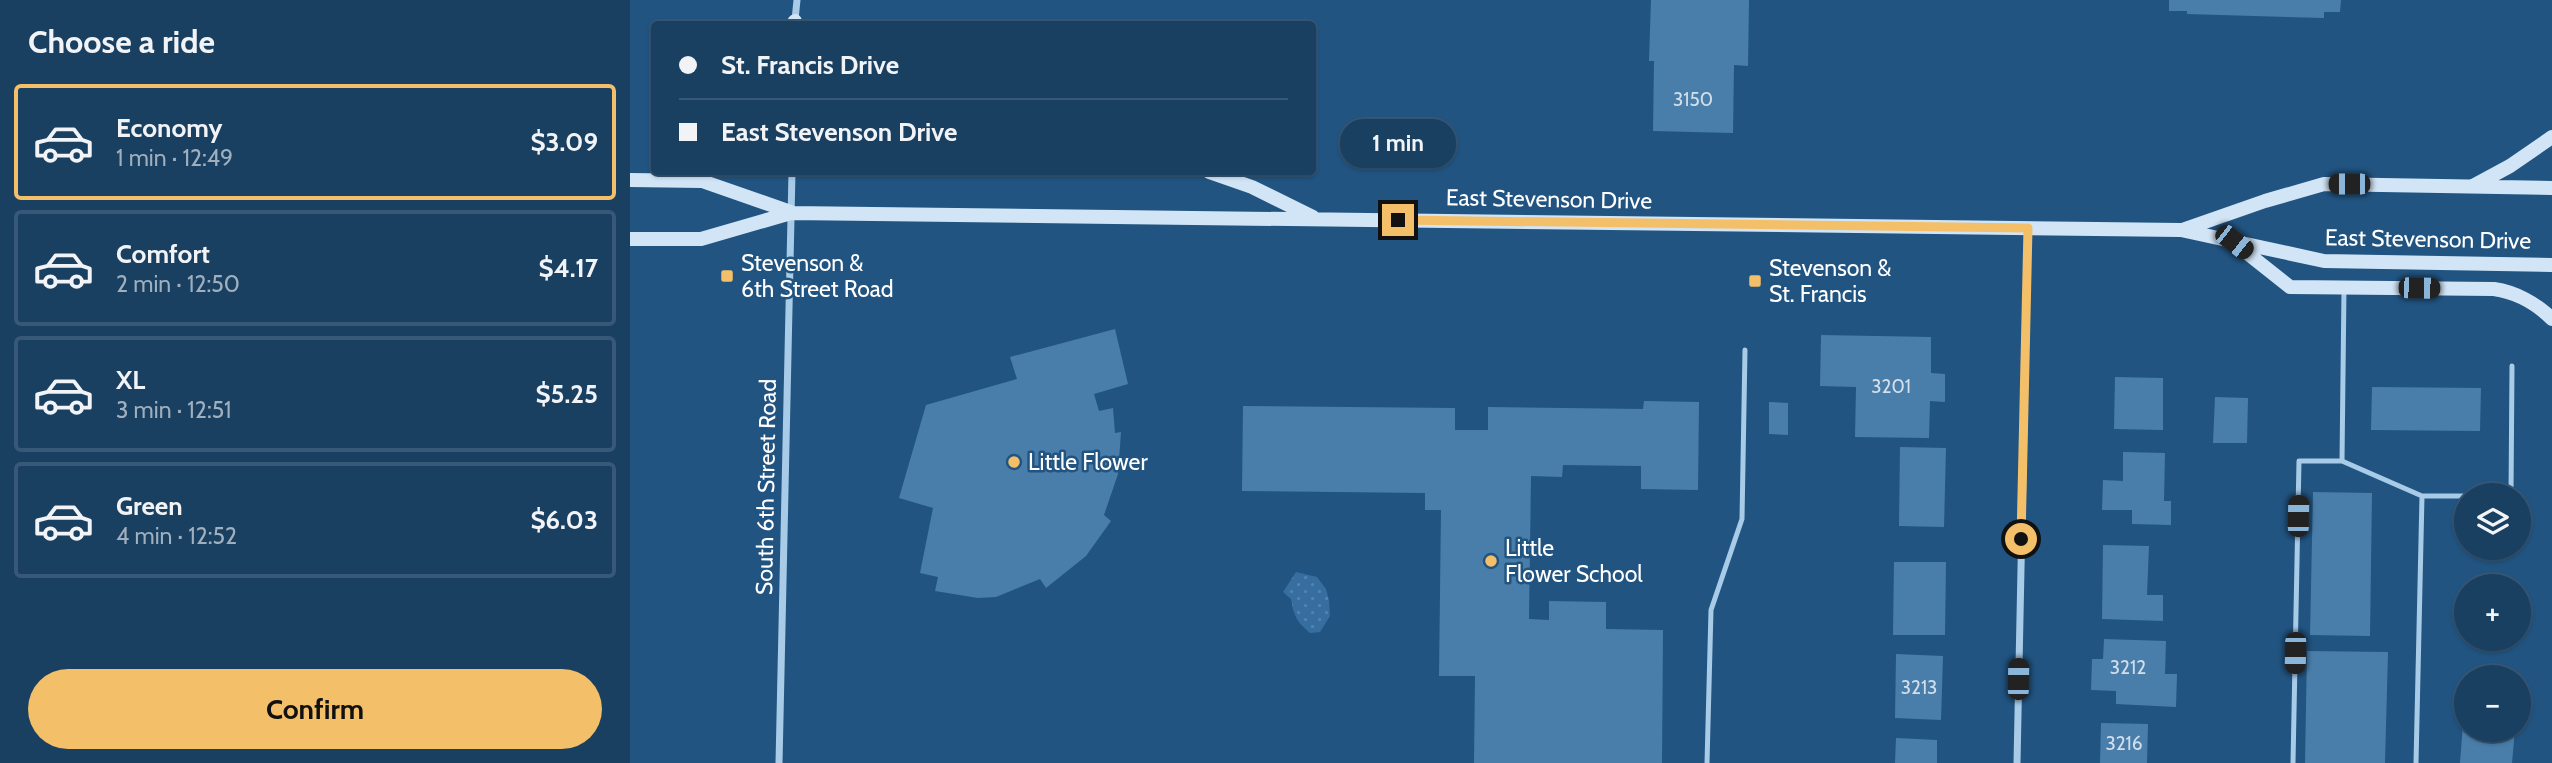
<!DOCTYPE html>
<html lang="en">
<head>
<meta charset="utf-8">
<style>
	:root { --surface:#193f61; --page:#224667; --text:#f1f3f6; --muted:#9fafbd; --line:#375876; --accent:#f4bf69 }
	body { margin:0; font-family:Cabin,sans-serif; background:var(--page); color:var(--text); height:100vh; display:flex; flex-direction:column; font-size:26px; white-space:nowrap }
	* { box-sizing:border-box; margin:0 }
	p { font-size:23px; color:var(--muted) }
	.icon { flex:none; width:38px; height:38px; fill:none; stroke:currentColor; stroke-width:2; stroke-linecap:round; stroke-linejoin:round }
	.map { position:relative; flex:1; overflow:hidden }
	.details { display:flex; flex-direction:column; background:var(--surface); width:630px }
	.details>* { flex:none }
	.hud { position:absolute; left:21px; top:21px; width:665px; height:154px; border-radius:7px; box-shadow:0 2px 5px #0004,0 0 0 2px var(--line); display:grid; align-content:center; height:154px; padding:0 28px; background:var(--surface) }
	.fabs { position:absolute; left:1824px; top:483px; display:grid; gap:14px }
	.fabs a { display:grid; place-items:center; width:77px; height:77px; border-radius:50%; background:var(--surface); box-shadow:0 2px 5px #0004,0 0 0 2px var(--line); font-size:35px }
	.end { position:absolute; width:32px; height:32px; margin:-16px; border:9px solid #f4bf69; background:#111; box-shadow:0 0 0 4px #111 }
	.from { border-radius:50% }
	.bubble { position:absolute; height:49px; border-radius:24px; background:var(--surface); box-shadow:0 2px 5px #0004,0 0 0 2px var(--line); font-size:23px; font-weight:700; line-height:49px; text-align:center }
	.car { position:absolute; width:21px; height:42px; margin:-21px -10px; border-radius:9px; box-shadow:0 0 5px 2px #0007; background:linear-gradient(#222 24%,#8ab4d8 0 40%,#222 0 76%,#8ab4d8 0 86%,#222 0) }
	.hud b { display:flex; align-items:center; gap:24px; height:66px; font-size:26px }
	.hud b+b { border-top:2px solid var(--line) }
	.hud i { width:18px; height:18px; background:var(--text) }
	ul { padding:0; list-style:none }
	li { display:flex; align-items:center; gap:21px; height:116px; margin:0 14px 10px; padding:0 14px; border:4px solid var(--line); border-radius:7px }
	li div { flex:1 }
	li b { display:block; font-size:26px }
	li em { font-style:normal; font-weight:700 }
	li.selected { border-color:var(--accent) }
	li>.icon { width:63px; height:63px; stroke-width:1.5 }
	h2 { padding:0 28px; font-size:32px; line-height:84px }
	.action { display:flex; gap:14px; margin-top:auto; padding:14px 28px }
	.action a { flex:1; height:80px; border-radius:42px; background:var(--accent); color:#111; font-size:28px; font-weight:700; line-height:80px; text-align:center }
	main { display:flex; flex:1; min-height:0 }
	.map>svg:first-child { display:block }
</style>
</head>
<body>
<main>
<section class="details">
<h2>Choose a ride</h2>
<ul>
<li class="selected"><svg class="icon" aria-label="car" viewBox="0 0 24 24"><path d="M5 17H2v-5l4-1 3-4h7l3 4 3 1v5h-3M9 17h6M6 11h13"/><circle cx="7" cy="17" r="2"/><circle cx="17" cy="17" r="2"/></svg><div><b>Economy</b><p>1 min · 12:49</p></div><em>$3.09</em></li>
<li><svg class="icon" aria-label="car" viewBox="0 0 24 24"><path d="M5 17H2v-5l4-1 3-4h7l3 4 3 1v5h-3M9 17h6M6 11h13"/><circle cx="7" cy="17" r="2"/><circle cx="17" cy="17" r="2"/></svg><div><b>Comfort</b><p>2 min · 12:50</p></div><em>$4.17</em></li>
<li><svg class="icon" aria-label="car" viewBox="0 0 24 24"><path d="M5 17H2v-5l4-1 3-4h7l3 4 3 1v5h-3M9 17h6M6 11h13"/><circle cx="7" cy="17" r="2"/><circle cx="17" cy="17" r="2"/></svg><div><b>XL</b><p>3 min · 12:51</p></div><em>$5.25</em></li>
<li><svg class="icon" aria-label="car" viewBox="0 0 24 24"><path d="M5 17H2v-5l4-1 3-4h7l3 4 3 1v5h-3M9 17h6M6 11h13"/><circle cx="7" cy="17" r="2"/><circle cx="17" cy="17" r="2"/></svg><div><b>Green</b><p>4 min · 12:52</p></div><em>$6.03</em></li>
</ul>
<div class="action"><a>Confirm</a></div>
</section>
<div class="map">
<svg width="1922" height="763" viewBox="0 0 1922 763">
	<defs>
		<pattern id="park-dots" width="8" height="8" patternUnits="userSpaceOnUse" patternTransform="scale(1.75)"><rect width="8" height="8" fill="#356e9f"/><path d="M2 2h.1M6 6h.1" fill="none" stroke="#5384ad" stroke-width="1.8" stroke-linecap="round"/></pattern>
	</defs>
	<rect width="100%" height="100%" fill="#215481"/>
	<!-- park -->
	<path fill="url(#park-dots)" d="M666 572 687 577 696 589 699 600 700 616 690 632 680 633C666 621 664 616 661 599L653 592Z"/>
	<!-- building -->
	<path fill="#4a7eaa" d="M1021 0H1119L1118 66 1104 65 1103 133 1023 131 1024 61H1019Z
		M1539 0H1711L1710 12H1694V18L1557 14V11H1539Z
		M485 329 498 384 464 394 469 411 483 408 485 433 491 432 488 474 474 515 481 521 456 556 416 588 410 579 366 597 348 598 305 591 308 577 290 573 303 508 269 498 296 405 387 379 380 357Z
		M1191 335 1301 337V373L1315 374V402L1300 401 1299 438 1225 437 1226 387 1190 386Z
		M1485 377 1533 378V430L1484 429Z
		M1742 387 1851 388 1850 431 1741 430Z
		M1585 397 1618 398 1617 443H1583Z
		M1014 401 1069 402 1068 490 1011 489V466L933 465 932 477 901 476 899 619 919 620V601L976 602V629L1033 630 1032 763H844L845 676H809L811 510H795V493L612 491 613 406 825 408V430H858V407L1013 409Z
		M1139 402 1158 403V435L1139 434Z
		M1270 447 1316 448 1314 527 1269 526Z
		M1493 452 1535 453 1534 501H1541V525L1502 524V510H1472L1473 480 1493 481Z
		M1683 492 1742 493 1740 636 1680 635Z
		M1473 545 1519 546 1517 595H1533V621L1472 619Z
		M1264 562H1316L1315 635H1263Z
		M1474 639 1536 641 1535 674H1547L1546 707 1486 704V691L1461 690 1462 659H1473Z
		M1677 651 1758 652 1755 763H1675Z
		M1266 654 1313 656 1311 720 1265 718Z
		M1834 709H1836V730H1885L1882 763H1830Z
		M1471 723 1518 724 1517 763H1470Z
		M1266 738 1307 740V763H1265Z"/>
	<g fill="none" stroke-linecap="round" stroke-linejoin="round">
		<!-- lane -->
		<path stroke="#a8cbe8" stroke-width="5" d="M1714 289 1712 461 1792 496
			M1881 495 1882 366
			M1077 763 1081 610 1112 519 1115 350
			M1663 763 1669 461H1712
			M1786 763 1792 496H1836"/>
		<!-- street -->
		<path stroke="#a8cbe8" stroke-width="7" d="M165 20 167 0
			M149 763 162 172
			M1387 763 1398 228"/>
		<!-- secondary -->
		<path stroke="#d2e5f6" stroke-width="14" d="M163 24 165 21
			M579 172 622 187 683 217
			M0 180 72 181 161 212
			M1843 186 1880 166 1922 137
			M1552 230 1635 201 1694 184 1922 188
			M0 239H71L161 213 1551 230 1694 261 1922 265
			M1607 245 1660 287 1864 289C1885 292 1906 303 1922 319"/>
	</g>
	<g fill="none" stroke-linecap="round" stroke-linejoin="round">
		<!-- route -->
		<path stroke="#f4bf69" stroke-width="9" d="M768 220 1398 228 1391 539"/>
	</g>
	<!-- markers -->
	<g fill="#f4bf69" stroke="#215481" stroke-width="2.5">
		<rect x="90" y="269" width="14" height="14" rx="3.5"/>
		<rect x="1118" y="274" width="14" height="14" rx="3.5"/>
		<circle cx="384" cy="462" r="7"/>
		<circle cx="861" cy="561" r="7"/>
	</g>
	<g text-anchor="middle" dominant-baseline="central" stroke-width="5" stroke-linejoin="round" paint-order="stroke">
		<!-- number labels -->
		<g font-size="19" fill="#d2dfea">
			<text x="1063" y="99">3150</text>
			<text x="1261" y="386">3201</text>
			<text x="1498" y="667">3212</text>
			<text x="1289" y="687">3213</text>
			<text x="1494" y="743">3216</text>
		</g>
		<!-- street labels -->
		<g font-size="23" fill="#fff" stroke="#215481">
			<text transform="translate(919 199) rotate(1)">East Stevenson Drive</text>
			<text transform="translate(1798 239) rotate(1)">East Stevenson Drive</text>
			<text transform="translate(136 487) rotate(-89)">South 6th Street Road</text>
		</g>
		<!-- poi labels -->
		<g font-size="23" fill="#fff" stroke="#215481" text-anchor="start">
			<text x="111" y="263">Stevenson &amp;<tspan x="111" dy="26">6th Street Road</tspan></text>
			<text x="1139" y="268">Stevenson &amp;<tspan x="1139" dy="26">St. Francis</tspan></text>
			<text x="398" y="462">Little Flower</text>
			<text x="875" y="548">Little<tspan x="875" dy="26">Flower School</tspan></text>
		</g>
	</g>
</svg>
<div class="fabs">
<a><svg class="icon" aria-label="layers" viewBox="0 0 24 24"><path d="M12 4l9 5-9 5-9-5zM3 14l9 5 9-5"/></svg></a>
<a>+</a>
<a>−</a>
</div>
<i class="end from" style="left:1391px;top:539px"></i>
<i class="end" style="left:768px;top:220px"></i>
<div class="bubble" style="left:710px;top:119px;width:116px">1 min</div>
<i class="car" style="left:1719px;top:184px;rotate:270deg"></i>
<i class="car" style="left:1604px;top:242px;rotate:128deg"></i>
<i class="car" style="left:1789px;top:288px;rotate:91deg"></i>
<i class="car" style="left:1668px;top:516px;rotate:1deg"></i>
<i class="car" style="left:1665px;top:653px;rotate:181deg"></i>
<i class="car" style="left:1388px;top:679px;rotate:1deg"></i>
<div class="hud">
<b><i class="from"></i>St. Francis Drive</b>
<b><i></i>East Stevenson Drive</b>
</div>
</div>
</main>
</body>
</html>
